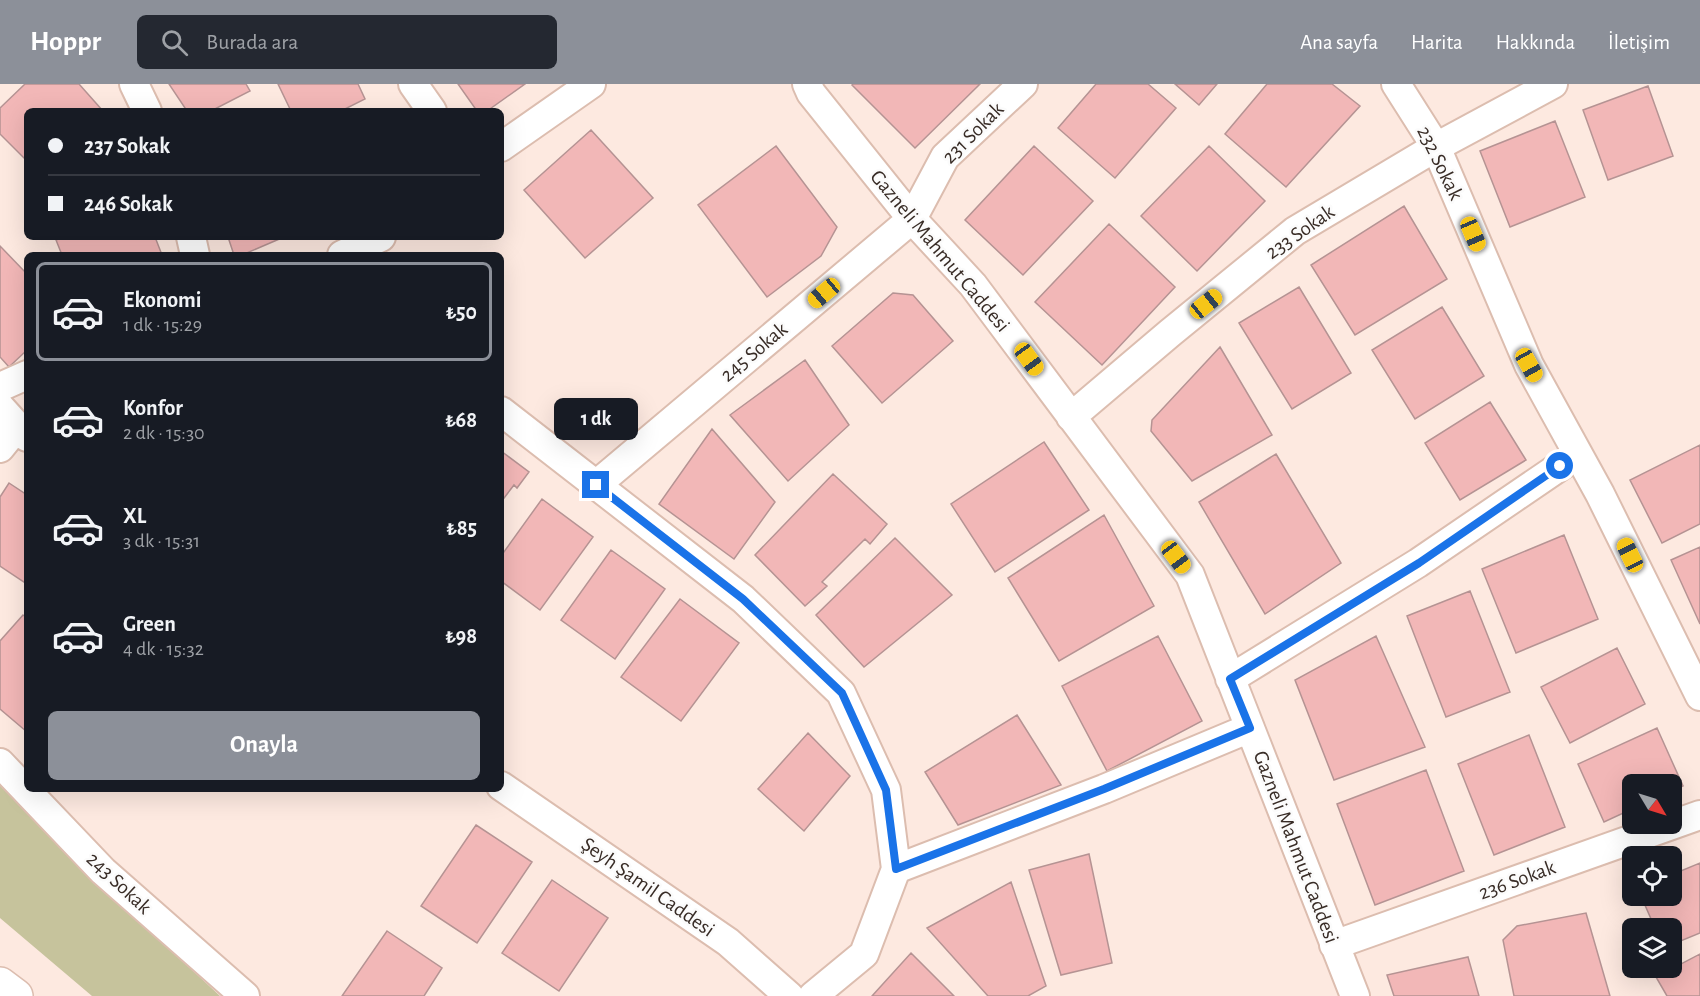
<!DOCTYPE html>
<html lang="tr">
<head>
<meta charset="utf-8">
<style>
	:root { --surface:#171b24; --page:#242831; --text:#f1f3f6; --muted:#9ea1a6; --line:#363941; --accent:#8c9099 }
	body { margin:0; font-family:"Alegreya Sans",sans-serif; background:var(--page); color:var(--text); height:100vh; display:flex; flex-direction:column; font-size:22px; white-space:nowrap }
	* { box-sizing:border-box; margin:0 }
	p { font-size:20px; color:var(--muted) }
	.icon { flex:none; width:33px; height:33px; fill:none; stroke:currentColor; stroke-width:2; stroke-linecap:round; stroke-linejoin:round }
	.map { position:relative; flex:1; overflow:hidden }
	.panel { position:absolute; left:24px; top:168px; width:480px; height:540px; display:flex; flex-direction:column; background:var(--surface); border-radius:9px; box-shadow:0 6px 24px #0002 }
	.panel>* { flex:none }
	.top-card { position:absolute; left:24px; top:24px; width:480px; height:132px; border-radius:9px; box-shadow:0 6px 24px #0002; display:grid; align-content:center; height:132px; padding:0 24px; background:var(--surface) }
	.needle { width:39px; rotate:128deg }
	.tools { position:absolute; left:1622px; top:690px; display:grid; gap:12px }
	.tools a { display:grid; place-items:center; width:60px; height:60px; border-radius:9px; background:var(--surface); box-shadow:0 6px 24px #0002; font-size:30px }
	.end { position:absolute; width:27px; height:27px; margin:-14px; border:8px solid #1a73e8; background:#fff; box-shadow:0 0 0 3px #fff }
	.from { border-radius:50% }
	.bubble { position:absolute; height:42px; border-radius:9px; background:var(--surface); box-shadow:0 6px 24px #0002; font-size:20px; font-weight:700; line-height:42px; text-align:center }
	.car { position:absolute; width:18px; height:36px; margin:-18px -9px; border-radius:8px; box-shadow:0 0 4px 2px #0007; background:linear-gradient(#f5c518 24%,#345 0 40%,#f5c518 0 76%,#345 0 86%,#f5c518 0) }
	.top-card b { display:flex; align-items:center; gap:21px; height:57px; font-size:22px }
	.top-card b+b { border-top:2px solid var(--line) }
	.top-card i { width:15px; height:15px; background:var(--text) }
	ul { padding:10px 0 0; list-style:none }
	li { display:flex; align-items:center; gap:18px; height:99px; margin:0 12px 9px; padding:0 12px; border:3px solid transparent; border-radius:9px }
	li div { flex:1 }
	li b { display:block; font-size:22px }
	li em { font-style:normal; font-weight:700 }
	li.active { border-color:var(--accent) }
	li>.icon { width:54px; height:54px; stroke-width:1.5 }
	.primary-button { display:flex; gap:12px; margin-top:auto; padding:12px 24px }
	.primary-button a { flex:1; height:69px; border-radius:9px; background:var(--accent); color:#fff; font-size:24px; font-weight:700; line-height:69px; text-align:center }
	header { display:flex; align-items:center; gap:36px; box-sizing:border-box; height:84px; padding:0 30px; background:var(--accent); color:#fff }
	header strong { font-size:28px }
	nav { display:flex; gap:33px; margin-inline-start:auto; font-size:21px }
	.search { width:420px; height:54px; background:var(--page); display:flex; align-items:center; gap:15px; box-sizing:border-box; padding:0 21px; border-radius:9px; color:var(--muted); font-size:22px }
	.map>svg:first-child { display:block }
</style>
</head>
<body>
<header>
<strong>Hoppr</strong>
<div class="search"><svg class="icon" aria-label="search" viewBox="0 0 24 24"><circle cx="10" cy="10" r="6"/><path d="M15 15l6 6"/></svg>Burada ara</div>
<nav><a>Ana sayfa</a><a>Harita</a><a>Hakkında</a><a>İletişim</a></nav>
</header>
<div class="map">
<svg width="1700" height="912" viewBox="0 0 1700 912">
	<rect width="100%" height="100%" fill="#fde9e0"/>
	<!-- green -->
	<path fill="#c6c39c" d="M0 697 119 818 220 912H92L0 834Z"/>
	<!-- building -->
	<path fill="#f2b7b7" stroke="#b59393" stroke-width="1.5" d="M25 0H79L103 27H27V77L0 50V24Z
		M169 0H246L250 7 211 27H187Z
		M278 0H358L365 15 341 27H291Z
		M458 0H525L487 27H477Z
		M853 0H980L915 64 852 1Z
		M1096 0H1148L1176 24 1115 94 1058 44Z
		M1175 0H1217L1199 21Z
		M1267 0H1332L1360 22 1286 103 1225 50Z
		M1648 2 1673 72 1608 96 1583 26Z
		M1555 37 1585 113 1510 143 1480 67Z
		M591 46 653 114 585 174 524 106Z
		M776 62 837 143 821 172 767 213 698 121Z
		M1034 62 1093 117 1023 191 965 136Z
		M1209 62 1265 117 1197 187 1141 132Z
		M1404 122 1447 195 1355 251 1311 181Z
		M1109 140 1175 203 1102 281 1035 218Z
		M63 153H155L162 171H62L56 156Z
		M228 153H284L242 171H234Z
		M0 162 27 190V266L9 283 0 273Z
		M1299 203 1351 289 1292 325 1239 239Z
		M893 209 913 211 953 257 882 319 832 262Z
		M1442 223 1484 292 1415 335 1372 266Z
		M1220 263 1272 351 1192 397 1151 347 1152 336Z
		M805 276 849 341 788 397 730 331Z
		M1490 318 1526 376 1460 416 1425 359Z
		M712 345 775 418 734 475 659 420Z
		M1044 358 1089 426 995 488 951 420Z
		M1700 361V440L1662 459 1630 396Z
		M501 367 529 388 517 404 514 401 501 418Z
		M1276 370 1341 479 1265 530 1199 418Z
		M833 390 887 440 870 460 865 455 822 498 827 502 805 522 755 471Z
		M9 399 27 411V500L0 482V413Z
		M542 415 593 453 540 526 501 497V472Z
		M1104 431 1154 522 1059 577 1008 494Z
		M1564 451 1598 535 1516 569 1482 485Z
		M895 454 952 511 864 583 816 531Z
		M1700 463V540L1671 476Z
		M611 466 665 505 615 575 561 536Z
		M1470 507 1510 608 1446 633 1407 532Z
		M680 515 739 559 681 637 621 593Z
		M23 531 27 534V648L0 625V557Z
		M1158 552 1202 637 1107 687 1062 602Z
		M1376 552 1425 663 1334 696 1295 596Z
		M1617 564 1645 620 1570 659 1541 603Z
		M1017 631 1061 701 958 741 925 688Z
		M1657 644 1683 702 1671 708V700H1632V725L1604 738 1578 680Z
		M808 649 850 692 804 747 758 705Z
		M1529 651 1565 743 1494 771 1458 680Z
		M1426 686 1464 787 1375 821 1337 720Z
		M476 741 532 778 477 859 421 822Z
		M1089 770 1112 879 1061 891 1029 786Z
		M1700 779V849L1671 861V844H1655L1641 812H1671V791Z
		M552 796 608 834 559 907 502 869Z
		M1011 798 1046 902 1028 912H988L927 844Z
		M1586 829 1610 912H1514L1503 856 1517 842Z
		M387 847 442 884 424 912H342Z
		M911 869 954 912H872Z
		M1700 870V912H1667L1656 893Z
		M1468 873 1479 912H1394L1387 891Z"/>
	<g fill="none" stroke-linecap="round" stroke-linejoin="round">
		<defs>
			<path id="minor" d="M134 0 147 27
				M413 0 432 27
				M807 0 811 9 912 135 973 201 1190 491 1355 912
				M1396 0 1436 63 1529 281 1600 410 1700 612
				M501 63 591 0
				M191 153 195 171
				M342 171 381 153
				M0 303 27 291
				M0 323 27 353
				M501 327 743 515 841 609 886 706 896 785 864 870 813 912
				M1071 333 1170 249 1295 147 1436 63 1553 0
				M0 364 17 343
				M596 401 912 135 945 73 1023 0
				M1230 595 1418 479 1578 370
				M0 679 103 787 245 912
				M501 702 728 858 789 912
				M896 785 1104 705 1250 644
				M1334 861 1700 731"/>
			<path id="highway" d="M0 900 16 912"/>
		</defs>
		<!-- minor casing -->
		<use href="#minor" stroke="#dcbdaf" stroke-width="32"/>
		<!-- highway casing -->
		<use href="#highway" stroke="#dcbdaf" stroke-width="36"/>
		<!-- minor -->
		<use href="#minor" stroke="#fff" stroke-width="28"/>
		<!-- highway -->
		<use href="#highway" stroke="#fff" stroke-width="33"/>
	</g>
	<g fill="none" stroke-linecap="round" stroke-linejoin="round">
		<!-- route -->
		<path stroke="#1a73e8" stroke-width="8" d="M596 401 743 515 842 609 886 706 896 785 1104 705 1250 644 1230 595 1419 479 1560 382"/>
	</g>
	<g text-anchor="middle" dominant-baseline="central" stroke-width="5" stroke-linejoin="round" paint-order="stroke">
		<!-- street labels -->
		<g font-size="21" fill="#382c26" stroke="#fbfbfb">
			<text transform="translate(973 49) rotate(-45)">231 Sokak</text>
			<text transform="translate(1440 79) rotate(64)">232 Sokak</text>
			<text transform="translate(1300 148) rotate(-35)">233 Sokak</text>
			<text transform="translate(940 167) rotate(50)">Gazneli Mahmut Caddesi</text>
			<text transform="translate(754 268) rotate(-40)">245 Sokak</text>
			<text transform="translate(1296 763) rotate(69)">Gazneli Mahmut Caddesi</text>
			<text transform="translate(1517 796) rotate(-20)">236 Sokak</text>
			<text transform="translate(119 799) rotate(43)">243 Sokak</text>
			<text transform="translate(648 803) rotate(35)">Şeyh Şamil Caddesi</text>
		</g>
	</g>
</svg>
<div class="tools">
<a><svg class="needle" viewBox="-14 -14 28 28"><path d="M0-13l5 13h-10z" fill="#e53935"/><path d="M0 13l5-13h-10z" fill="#9ea1a6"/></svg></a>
<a><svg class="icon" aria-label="locate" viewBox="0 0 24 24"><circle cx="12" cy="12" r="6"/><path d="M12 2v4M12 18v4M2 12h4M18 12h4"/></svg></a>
<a><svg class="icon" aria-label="layers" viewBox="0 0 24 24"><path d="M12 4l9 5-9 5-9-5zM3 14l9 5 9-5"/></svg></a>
</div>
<i class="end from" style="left:1560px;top:382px"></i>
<i class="end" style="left:596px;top:401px"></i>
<div class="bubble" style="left:554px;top:314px;width:84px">1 dk</div>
<i class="car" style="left:1473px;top:150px;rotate:157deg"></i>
<i class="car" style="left:824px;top:209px;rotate:230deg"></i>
<i class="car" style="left:1206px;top:220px;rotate:51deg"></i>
<i class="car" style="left:1029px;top:275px;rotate:144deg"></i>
<i class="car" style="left:1529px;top:281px;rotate:151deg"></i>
<i class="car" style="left:1630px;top:471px;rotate:334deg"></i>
<i class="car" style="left:1176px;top:473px;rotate:143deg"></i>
<div class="top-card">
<b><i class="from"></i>237 Sokak</b>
<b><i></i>246 Sokak</b>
</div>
<section class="panel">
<ul>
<li class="active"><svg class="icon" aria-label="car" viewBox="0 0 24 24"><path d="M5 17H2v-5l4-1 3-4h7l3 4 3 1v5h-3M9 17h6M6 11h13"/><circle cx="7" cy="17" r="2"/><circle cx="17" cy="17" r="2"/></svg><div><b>Ekonomi</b><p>1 dk · 15:29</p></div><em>₺50</em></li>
<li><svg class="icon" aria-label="car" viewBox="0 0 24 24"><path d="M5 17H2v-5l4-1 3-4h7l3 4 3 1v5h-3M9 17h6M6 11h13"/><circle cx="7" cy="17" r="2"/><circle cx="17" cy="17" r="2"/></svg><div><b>Konfor</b><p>2 dk · 15:30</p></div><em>₺68</em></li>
<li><svg class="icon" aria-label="car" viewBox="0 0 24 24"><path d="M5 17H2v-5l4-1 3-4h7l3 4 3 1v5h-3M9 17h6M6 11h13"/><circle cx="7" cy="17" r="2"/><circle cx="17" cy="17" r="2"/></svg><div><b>XL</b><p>3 dk · 15:31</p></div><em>₺85</em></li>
<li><svg class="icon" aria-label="car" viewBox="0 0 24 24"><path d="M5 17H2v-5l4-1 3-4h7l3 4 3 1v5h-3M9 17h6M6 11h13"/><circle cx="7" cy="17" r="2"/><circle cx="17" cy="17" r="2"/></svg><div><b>Green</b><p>4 dk · 15:32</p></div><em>₺98</em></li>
</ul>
<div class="primary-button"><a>Onayla</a></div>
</section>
</div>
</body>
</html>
